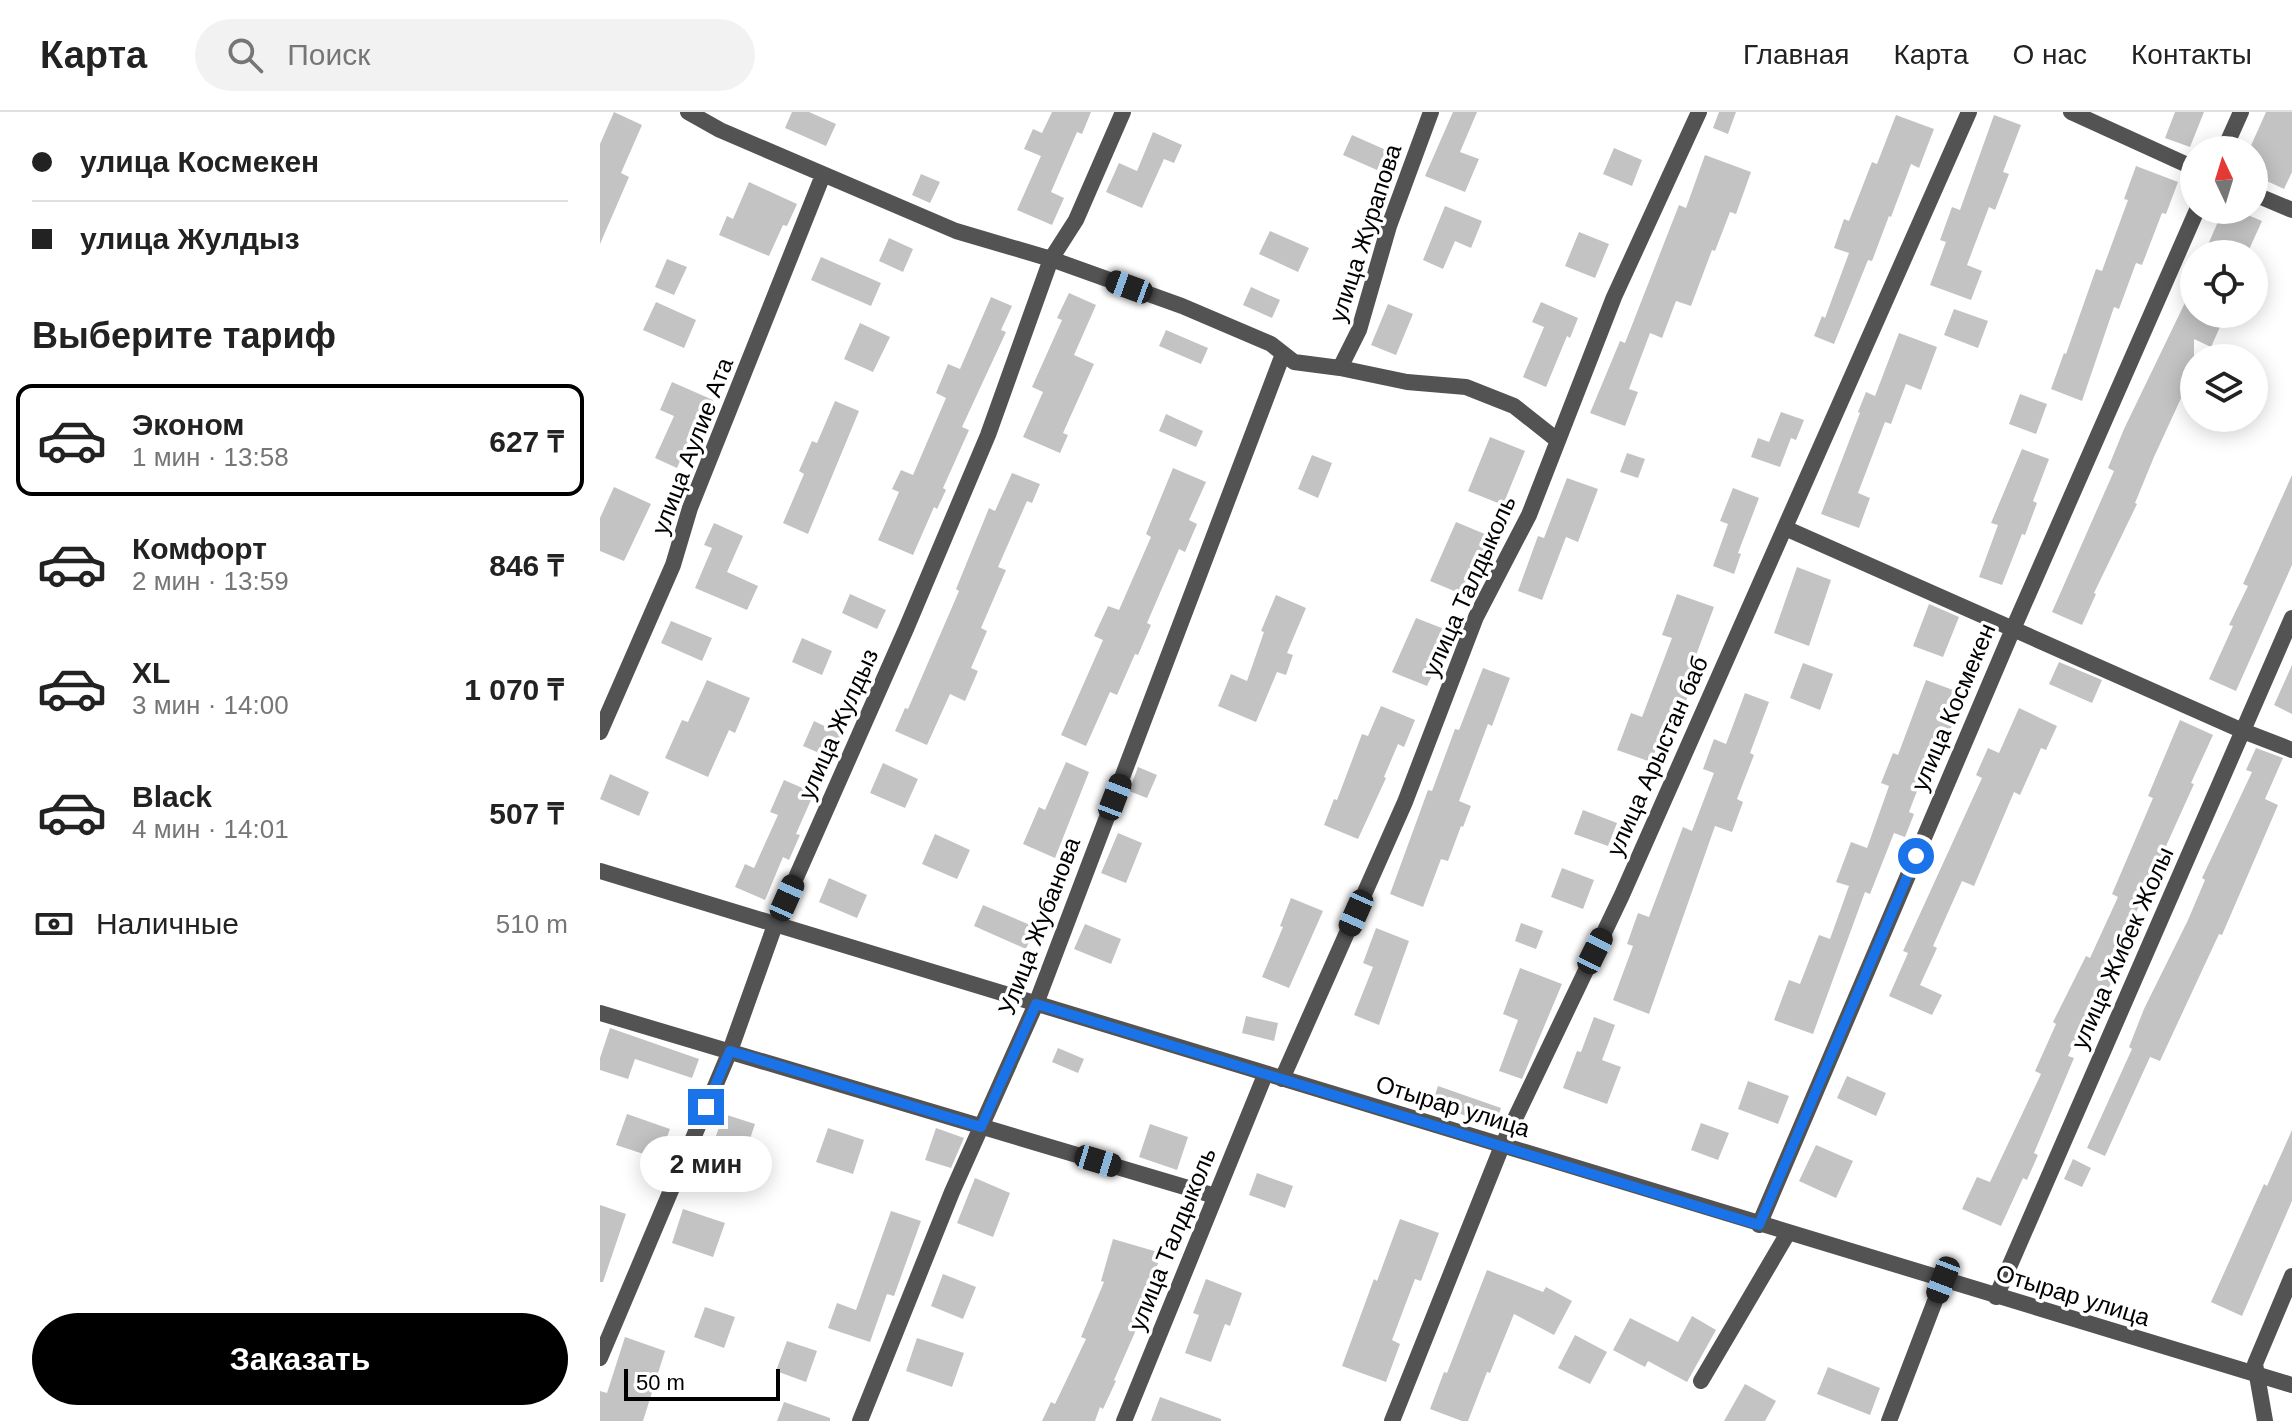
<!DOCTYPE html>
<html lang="ru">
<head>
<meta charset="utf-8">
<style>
	:root { --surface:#fff; --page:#f2f2f2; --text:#222; --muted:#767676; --line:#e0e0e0; --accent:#000 }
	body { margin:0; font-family:Helvetica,sans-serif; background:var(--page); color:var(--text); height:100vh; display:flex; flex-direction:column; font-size:30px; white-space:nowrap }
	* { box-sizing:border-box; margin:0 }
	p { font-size:26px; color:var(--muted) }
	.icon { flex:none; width:44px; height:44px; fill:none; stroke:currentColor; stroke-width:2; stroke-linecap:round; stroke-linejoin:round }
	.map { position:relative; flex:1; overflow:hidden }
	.panel { display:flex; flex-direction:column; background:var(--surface); width:600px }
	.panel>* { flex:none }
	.top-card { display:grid; align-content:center; height:176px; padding:0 32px; background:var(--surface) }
	.needle { width:52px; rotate:356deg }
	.buttons { position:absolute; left:1580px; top:24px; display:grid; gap:16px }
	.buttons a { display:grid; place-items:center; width:88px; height:88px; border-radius:50%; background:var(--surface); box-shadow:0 4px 20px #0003; font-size:40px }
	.scale { position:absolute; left:24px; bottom:20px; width:156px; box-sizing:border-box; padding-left:8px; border:4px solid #000; border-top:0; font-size:22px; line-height:28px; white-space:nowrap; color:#000; -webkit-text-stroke:6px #fff; paint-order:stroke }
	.end { position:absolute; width:36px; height:36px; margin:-18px; border:10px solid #1a73e8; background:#fff; box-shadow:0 0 0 4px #fff }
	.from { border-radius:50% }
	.bubble { position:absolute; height:56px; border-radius:28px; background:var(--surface); box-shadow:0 4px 20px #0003; font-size:26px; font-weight:600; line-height:56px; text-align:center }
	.car { position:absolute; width:24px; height:48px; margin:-24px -12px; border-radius:10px; box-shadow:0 0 6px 2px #0007; background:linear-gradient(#222 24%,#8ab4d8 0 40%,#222 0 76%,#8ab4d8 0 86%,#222 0) }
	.top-card b { display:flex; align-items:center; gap:28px; height:76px; font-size:30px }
	.top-card b+b { border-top:2px solid var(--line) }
	.top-card i { width:20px; height:20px; background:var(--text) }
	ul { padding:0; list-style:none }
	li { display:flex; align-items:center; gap:24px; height:112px; margin:0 16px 12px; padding:0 16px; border:4px solid transparent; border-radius:16px }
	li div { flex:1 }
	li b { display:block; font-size:30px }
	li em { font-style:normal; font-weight:600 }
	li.active { border-color:var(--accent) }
	li>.icon { width:72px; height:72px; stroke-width:1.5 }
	h2 { padding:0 32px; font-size:36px; line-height:96px }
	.pay { display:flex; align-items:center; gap:20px; height:88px; padding:0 32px; font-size:30px }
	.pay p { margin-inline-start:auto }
	.action { display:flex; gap:16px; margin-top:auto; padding:16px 32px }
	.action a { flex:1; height:92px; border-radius:48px; background:var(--accent); color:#fff; font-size:32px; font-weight:600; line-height:92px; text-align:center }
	header { display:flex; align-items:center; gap:48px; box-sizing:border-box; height:112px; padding:0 40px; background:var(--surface); border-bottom:2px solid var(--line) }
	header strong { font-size:38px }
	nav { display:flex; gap:44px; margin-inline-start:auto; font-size:28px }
	.search { width:560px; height:72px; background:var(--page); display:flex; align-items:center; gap:20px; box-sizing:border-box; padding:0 28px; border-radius:44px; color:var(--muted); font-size:30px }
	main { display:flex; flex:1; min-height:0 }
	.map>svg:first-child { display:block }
</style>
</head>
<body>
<header>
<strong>Карта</strong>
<div class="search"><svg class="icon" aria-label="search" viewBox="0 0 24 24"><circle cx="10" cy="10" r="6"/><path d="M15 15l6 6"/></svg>Поиск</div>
<nav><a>Главная</a><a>Карта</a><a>О нас</a><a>Контакты</a></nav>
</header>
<main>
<section class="panel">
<div class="top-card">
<b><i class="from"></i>улица Космекен</b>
<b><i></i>улица Жулдыз</b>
</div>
<h2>Выберите тариф</h2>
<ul>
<li class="active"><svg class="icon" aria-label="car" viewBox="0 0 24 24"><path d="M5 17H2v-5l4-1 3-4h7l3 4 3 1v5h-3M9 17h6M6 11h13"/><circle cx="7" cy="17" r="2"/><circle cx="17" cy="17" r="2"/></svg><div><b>Эконом</b><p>1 мин · 13:58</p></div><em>627 ₸</em></li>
<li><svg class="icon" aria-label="car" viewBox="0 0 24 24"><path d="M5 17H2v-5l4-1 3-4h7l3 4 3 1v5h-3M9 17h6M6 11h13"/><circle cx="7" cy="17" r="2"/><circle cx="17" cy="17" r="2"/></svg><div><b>Комфорт</b><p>2 мин · 13:59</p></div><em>846 ₸</em></li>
<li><svg class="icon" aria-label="car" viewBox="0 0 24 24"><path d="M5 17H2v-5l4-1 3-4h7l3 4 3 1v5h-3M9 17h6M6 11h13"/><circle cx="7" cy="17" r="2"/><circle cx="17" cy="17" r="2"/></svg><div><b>XL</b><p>3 мин · 14:00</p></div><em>1 070 ₸</em></li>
<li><svg class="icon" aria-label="car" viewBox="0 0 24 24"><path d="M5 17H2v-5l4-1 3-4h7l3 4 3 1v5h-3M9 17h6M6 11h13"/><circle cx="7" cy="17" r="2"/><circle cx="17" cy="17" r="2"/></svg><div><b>Black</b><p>4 мин · 14:01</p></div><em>507 ₸</em></li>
</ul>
<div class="pay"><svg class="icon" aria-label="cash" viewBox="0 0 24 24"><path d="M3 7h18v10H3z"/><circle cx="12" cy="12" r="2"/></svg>Наличные<p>510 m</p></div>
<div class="action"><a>Заказать</a></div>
</section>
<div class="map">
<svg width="1692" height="1309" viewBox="0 0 1692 1309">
	<rect width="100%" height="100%" fill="#fff"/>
	<!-- building -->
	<path fill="#c3c3c3" d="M14 0 42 13 21 61 29 65 0 132V32Z
		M192 0H209L236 12 226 34 185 16Z
		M452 0H491L482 22 477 20 451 80 464 86 452 113 417 98 441 44 424 37 433 17 442 21Z
		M853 0H877L860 40 879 47 865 80 825 64Z
		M1119 0H1136L1128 22 1113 16Z
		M1575 0H1604L1590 35 1565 26Z
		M1666 0H1692V60L1684 77 1654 63V38H1649Z
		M1296 3 1334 17 1319 56 1311 52 1291 105 1289 104 1272 149 1268 148 1234 232 1214 224 1222 204 1225 206 1249 141 1234 136 1244 107 1249 109 1272 50 1277 52Z
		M1394 3 1421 13 1403 60 1409 62 1395 98 1389 95 1367 153 1382 159 1371 188 1330 173 1346 130 1340 128 1352 95 1360 98Z
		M553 20 582 33 574 51 564 47 542 96 506 80 519 51 537 59Z
		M752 23 786 38 777 58 743 43Z
		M1014 36 1042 48 1032 74 1003 62Z
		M1105 43 1151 60 1136 102 1130 100 1115 139 1112 138 1091 194 1076 189 1062 226 1050 221 1029 277 1038 280 1025 314 990 301 1020 229 1025 231 1079 93 1086 96Z
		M1536 54 1578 70 1566 102 1562 101 1542 153 1536 151 1519 197 1514 195 1482 289 1451 277 1464 241 1466 242 1496 157 1502 159 1528 88 1524 87Z
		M321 62 340 70 330 91 312 83Z
		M149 70 197 92 187 114 183 113 169 144 119 123 127 104 133 107Z
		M845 94 882 109 871 136 855 129 843 157 823 148Z
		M1623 98H1636L1662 109 1647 142H1604Z
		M670 119 709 136 698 160 659 142Z
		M979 120 1009 132 995 166 965 154Z
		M289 126 313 137 303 160 279 149Z
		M221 145 281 171 271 194 211 168Z
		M67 147 87 155 74 183 55 175Z
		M1594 172V202H1615L1624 206 1611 235 1594 227V258L1554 345 1535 391 1537 392 1494 481 1496 482 1482 513 1452 500 1514 359 1508 356 1524 317Z
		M651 175 680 188 672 206 643 193Z
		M469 181 496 193 474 243 494 252 463 321 468 323 460 341 423 325 443 280 432 275 462 208 457 206Z
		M391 185 412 194 401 218 406 220 362 315 369 318 343 376 346 378 337 397 334 395 313 443 278 428 299 380 292 377 301 358 313 363 346 286 336 281 348 252 360 257Z
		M56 190 96 208 84 236 43 218Z
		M941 190 978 206 970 226 967 224 946 275 923 265 944 215 932 210Z
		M788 192 813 202 796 243 771 233Z
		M1354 197 1388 209 1378 236 1344 223Z
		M260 211 290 225 273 260 244 247Z
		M566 218 608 236 601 252 559 234Z
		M1299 221 1337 235 1321 278 1306 272 1291 312 1285 310 1258 381 1270 386 1259 416 1221 402 1260 301 1258 300 1266 280 1275 284Z
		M72 270 113 288 100 316 95 313 77 356 55 346 74 304 60 298Z
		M1420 282 1447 292 1436 322 1409 312Z
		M235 289 259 299 208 422 183 411 204 362 199 359 212 329 217 331Z
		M1181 300 1204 308 1196 328 1191 326 1180 355 1151 345 1158 326 1169 330Z
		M566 302 603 319 596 335 559 319Z
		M890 325 925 339 903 393 868 379Z
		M1422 337 1449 347 1433 389 1437 391 1425 423 1422 422 1402 473 1379 465 1398 413 1391 411Z
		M1027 341 1045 347 1038 366 1020 360Z
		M712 343 732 351 718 386 698 377Z
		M573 356 606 370 589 408 597 412 585 440 579 437 547 511 551 513 538 543 535 542 517 583 510 580 486 634 461 623 503 528 494 524 508 494 519 498 551 425 546 422Z
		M412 361 440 372 432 391 427 389 398 455 406 458 381 516 387 519 371 556 378 559 365 589 350 582 327 633 295 619 305 596 308 597 359 479 356 477 389 396 395 399Z
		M1692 363V453L1636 579 1609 567 1633 514 1629 513 1648 474 1643 472Z
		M967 366 998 377 978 430 966 425 942 488 918 479 938 424 944 426Z
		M14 375 51 392 24 449 0 439V406Z
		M1133 376 1159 386 1138 441 1141 442 1134 462 1113 454 1128 412 1120 409Z
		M856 410 892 425 882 448 879 446 864 483 830 469Z
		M114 411 143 424 127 460 158 474 147 498 95 476 112 436 104 433Z
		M1197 455 1231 468 1209 534 1174 521Z
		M250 482 286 498 277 517 242 501Z
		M1077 482 1114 495 1089 562 1095 565 1085 592 1075 588 1051 650 1017 638 1031 601 1042 605 1072 526 1062 523Z
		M676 483 706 496 687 541 693 543 686 563 677 560 656 610 618 594 631 562 647 569 664 520 661 519Z
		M1329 492 1359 505 1343 545 1313 534Z
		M816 506 852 520 827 574 792 560Z
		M71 509 112 526 102 549 61 531Z
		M202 526 232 539 222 563 192 550Z
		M1459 550 1502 568 1492 591 1449 572Z
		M1203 551 1233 562 1220 598 1190 586Z
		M1692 553V602L1674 593Z
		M883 556 910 566 892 614 888 612 859 689 871 694 863 715 861 714 848 749 841 747 823 795 790 782 828 678 832 679 855 617 859 618Z
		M107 568 150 586 135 621 129 618 108 665 65 646 82 608 88 610Z
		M1326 568 1353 578 1342 607 1353 611 1339 648 1330 645 1309 700 1314 702 1305 725 1294 721 1270 782 1265 780 1213 922 1174 908 1189 868 1200 872 1219 823 1230 827 1249 774 1236 770 1251 730 1267 736 1289 674 1281 671 1293 641 1298 643Z
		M1145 581 1169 590 1150 641 1154 643 1137 687 1143 690 1132 720 1115 714 1049 902 1013 888 1033 834 1027 832 1038 801 1049 805 1083 715 1092 719 1114 661 1103 657 1114 627 1126 632Z
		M781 594 815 608 804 635 798 632 784 665 786 666 758 727 724 713 734 687 737 688 762 622 768 624Z
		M1419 596 1457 614 1446 638 1441 636 1420 683 1414 680 1374 774 1362 769 1333 834 1337 836 1320 873 1342 883 1332 903 1289 884 1308 841 1303 839 1382 666 1376 663 1388 636 1399 641Z
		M1580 608 1613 623 1591 671 1594 672 1511 856 1517 858 1506 882 1498 878 1468 944 1474 946 1434 1041 1438 1043 1427 1068 1423 1066 1401 1114 1362 1097 1377 1065 1390 1070 1441 962 1435 959 1456 912 1453 910 1486 844 1490 846 1518 785 1512 782 1553 686 1548 684Z
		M214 609 243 623 233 647 203 634Z
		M1656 636 1683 646 1665 687 1678 693 1622 823 1619 822 1560 949 1550 945 1505 1044 1487 1036 1532 937 1529 935 1544 897 1588 808 1605 768 1602 766 1652 660 1646 658Z
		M466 650 489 660 455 746 423 732 439 695 445 698Z
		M283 651 318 667 305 696 270 681Z
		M538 655 557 663 547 686 529 679Z
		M10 662 49 680 39 704 0 687Z
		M184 668 214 681 196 722 200 723 189 748 183 745 165 788 135 775 145 752 154 756 178 703 170 700Z
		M983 698 1017 711 1008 734 974 722Z
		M518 721 542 731 526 771 501 761Z
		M335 722 370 738 357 767 322 752Z
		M962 756 994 768 983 797 951 785Z
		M229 766 267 783 257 806 219 790Z
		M691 786 723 799 689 876 662 865 683 815 680 814Z
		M383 793 435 815 426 837 374 814Z
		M921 811 943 819 936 837 915 829Z
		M485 812 521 827 511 852 474 837Z
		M776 816 809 829 779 913 754 903 773 855 763 851Z
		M920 856 962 872 922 967 899 959 918 908 903 902Z
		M646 904 678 911 674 929 642 921Z
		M994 905 1015 913 1002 948 1021 955 1007 992 963 976 977 939 981 940Z
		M10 916 99 947 92 966 35 947 28 967 0 958V946Z
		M458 936 484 947 478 961 452 950Z
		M1247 964 1286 981 1276 1004 1237 986Z
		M1148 969 1189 984 1178 1012 1138 997Z
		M838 974 901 996 895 1014 832 992Z
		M27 1002 70 1017 59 1047 16 1033Z
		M124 1002 155 1012 138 1062 142 1063 136 1079 100 1067Z
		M1101 1011 1129 1021 1118 1048 1091 1038Z
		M550 1012 588 1025 577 1058 539 1045Z
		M228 1016 264 1028 253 1062 216 1050Z
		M336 1016 364 1026 351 1056 325 1048Z
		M1692 1018V1089L1642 1204 1611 1190 1664 1072 1667 1074Z
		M1216 1033 1253 1049 1236 1086 1199 1069Z
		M1473 1047 1491 1056 1482 1075 1464 1067Z
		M657 1061 693 1074 685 1096 649 1083Z
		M375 1066 410 1081 393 1125 357 1111Z
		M0 1093 26 1102 3 1170H0Z
		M83 1097 125 1111 113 1145 72 1131Z
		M291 1099 321 1109 294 1184 287 1182 270 1230 228 1216 237 1191 256 1198Z
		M800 1107 839 1121 821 1169 815 1167 792 1228 800 1232 786 1270 742 1254 774 1167 777 1169Z
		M513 1127 561 1141 543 1202 514 1268 516 1269 503 1297 500 1295 495 1309H442L451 1290 455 1292 486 1227 481 1225 504 1170 501 1169Z
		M887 1158 943 1180 946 1175 972 1189 954 1223 914 1202 890 1261 887 1260 868 1309H862L830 1297 844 1260 847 1261Z
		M343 1162 376 1175 363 1207 331 1194Z
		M606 1167 642 1181 630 1214 625 1212 611 1250 585 1241 599 1203 593 1201Z
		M105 1195 135 1205 124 1236 94 1225Z
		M1092 1204 1116 1218 1087 1270 1048 1249 1045 1255 1013 1238 1030 1206 1078 1230Z
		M975 1223 1007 1240 990 1272 958 1256Z
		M25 1225 65 1239 43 1309H0V1279L7 1281Z
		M317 1226 364 1241 352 1275 306 1259Z
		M187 1229 217 1239 206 1270 176 1259Z
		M1228 1255 1280 1276 1270 1303 1217 1282Z
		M1145 1272 1176 1289 1165 1309H1124Z
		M560 1285 621 1307V1309H551Z
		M184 1290 230 1306V1309H177Z"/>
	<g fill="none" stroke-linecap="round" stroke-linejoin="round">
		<!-- minor -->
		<path stroke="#535353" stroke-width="16" d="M88 0 120 18 356 119 451 147 582 194 671 232 694 250 740 256 807 270 866 275 914 294 957 328
			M1471 0 1594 56
			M1624 38 1641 0
			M1654 82 1692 98
			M740 256 759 218 789 114 831 0
			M1185 416 1643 619 1692 638
			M0 620 73 453 90 396 223 63
			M0 901 615 1084
			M682 967 805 690 876 505 929 403 1014 185 1099 0
			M1159 1113 1413 517 1597 98
			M1396 1185 1692 506
			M0 1246 130 939 175 813 306 517 388 323 451 147 476 108 523 0
			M1101 1269 1188 1121
			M260 1309 352 1080 436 892 683 242
			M524 1309 665 963
			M792 1309 902 1034 1022 783 1369 0
			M1289 1309 1343 1168"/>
		<!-- tertiary -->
		<path stroke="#535353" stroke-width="16" d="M0 759 1692 1273
			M1665 1309 1655 1252 1692 1164"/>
	</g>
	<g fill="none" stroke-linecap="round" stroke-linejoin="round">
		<!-- route -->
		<path stroke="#1a73e8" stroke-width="10" d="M106 995 130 939 381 1015 436 892 1159 1113 1316 744"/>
	</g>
	<g text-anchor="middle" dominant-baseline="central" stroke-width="7" stroke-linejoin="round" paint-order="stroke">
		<!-- street labels -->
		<g font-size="24" fill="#000" stroke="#fff">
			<text transform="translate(765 121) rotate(-72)">улица Журапова</text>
			<text transform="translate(92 334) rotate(-69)">улица Аулие Ата</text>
			<text transform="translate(869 474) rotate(-66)">улица Талдыколь</text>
			<text transform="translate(1353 595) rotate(-67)">улица Космекен</text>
			<text transform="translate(238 612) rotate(-66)">улица Жулдыз</text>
			<text transform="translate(1057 644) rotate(-66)">улица Арыстан баб</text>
			<text transform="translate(439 814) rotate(-69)">Улица Жубанова</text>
			<text transform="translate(1522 836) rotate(-66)">улица Жибек Жолы</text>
			<text transform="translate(853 994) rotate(17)">Отырар улица</text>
			<text transform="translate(572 1127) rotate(-68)">улица Талдыколь</text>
			<text transform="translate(1473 1183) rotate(17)">Отырар улица</text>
		</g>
	</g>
</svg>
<div class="buttons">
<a><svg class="needle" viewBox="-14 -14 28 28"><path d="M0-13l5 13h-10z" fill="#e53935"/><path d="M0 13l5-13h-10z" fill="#767676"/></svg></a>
<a><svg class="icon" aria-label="locate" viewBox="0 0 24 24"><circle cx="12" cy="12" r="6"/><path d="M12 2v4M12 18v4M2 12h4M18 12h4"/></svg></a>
<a><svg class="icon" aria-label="layers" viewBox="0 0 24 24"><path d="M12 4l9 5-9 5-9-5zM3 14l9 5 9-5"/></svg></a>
</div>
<div class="scale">50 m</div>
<i class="end from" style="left:1316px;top:744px"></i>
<i class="end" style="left:106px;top:995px"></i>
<div class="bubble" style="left:40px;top:1024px;width:132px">2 мин</div>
<i class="car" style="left:529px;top:175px;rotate:290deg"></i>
<i class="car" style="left:515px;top:685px;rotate:21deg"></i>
<i class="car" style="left:187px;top:786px;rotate:24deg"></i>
<i class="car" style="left:756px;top:801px;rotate:204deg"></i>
<i class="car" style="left:995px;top:839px;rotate:26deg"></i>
<i class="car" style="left:498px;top:1049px;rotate:107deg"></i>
<i class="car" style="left:1343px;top:1168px;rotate:201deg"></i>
</div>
</main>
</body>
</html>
